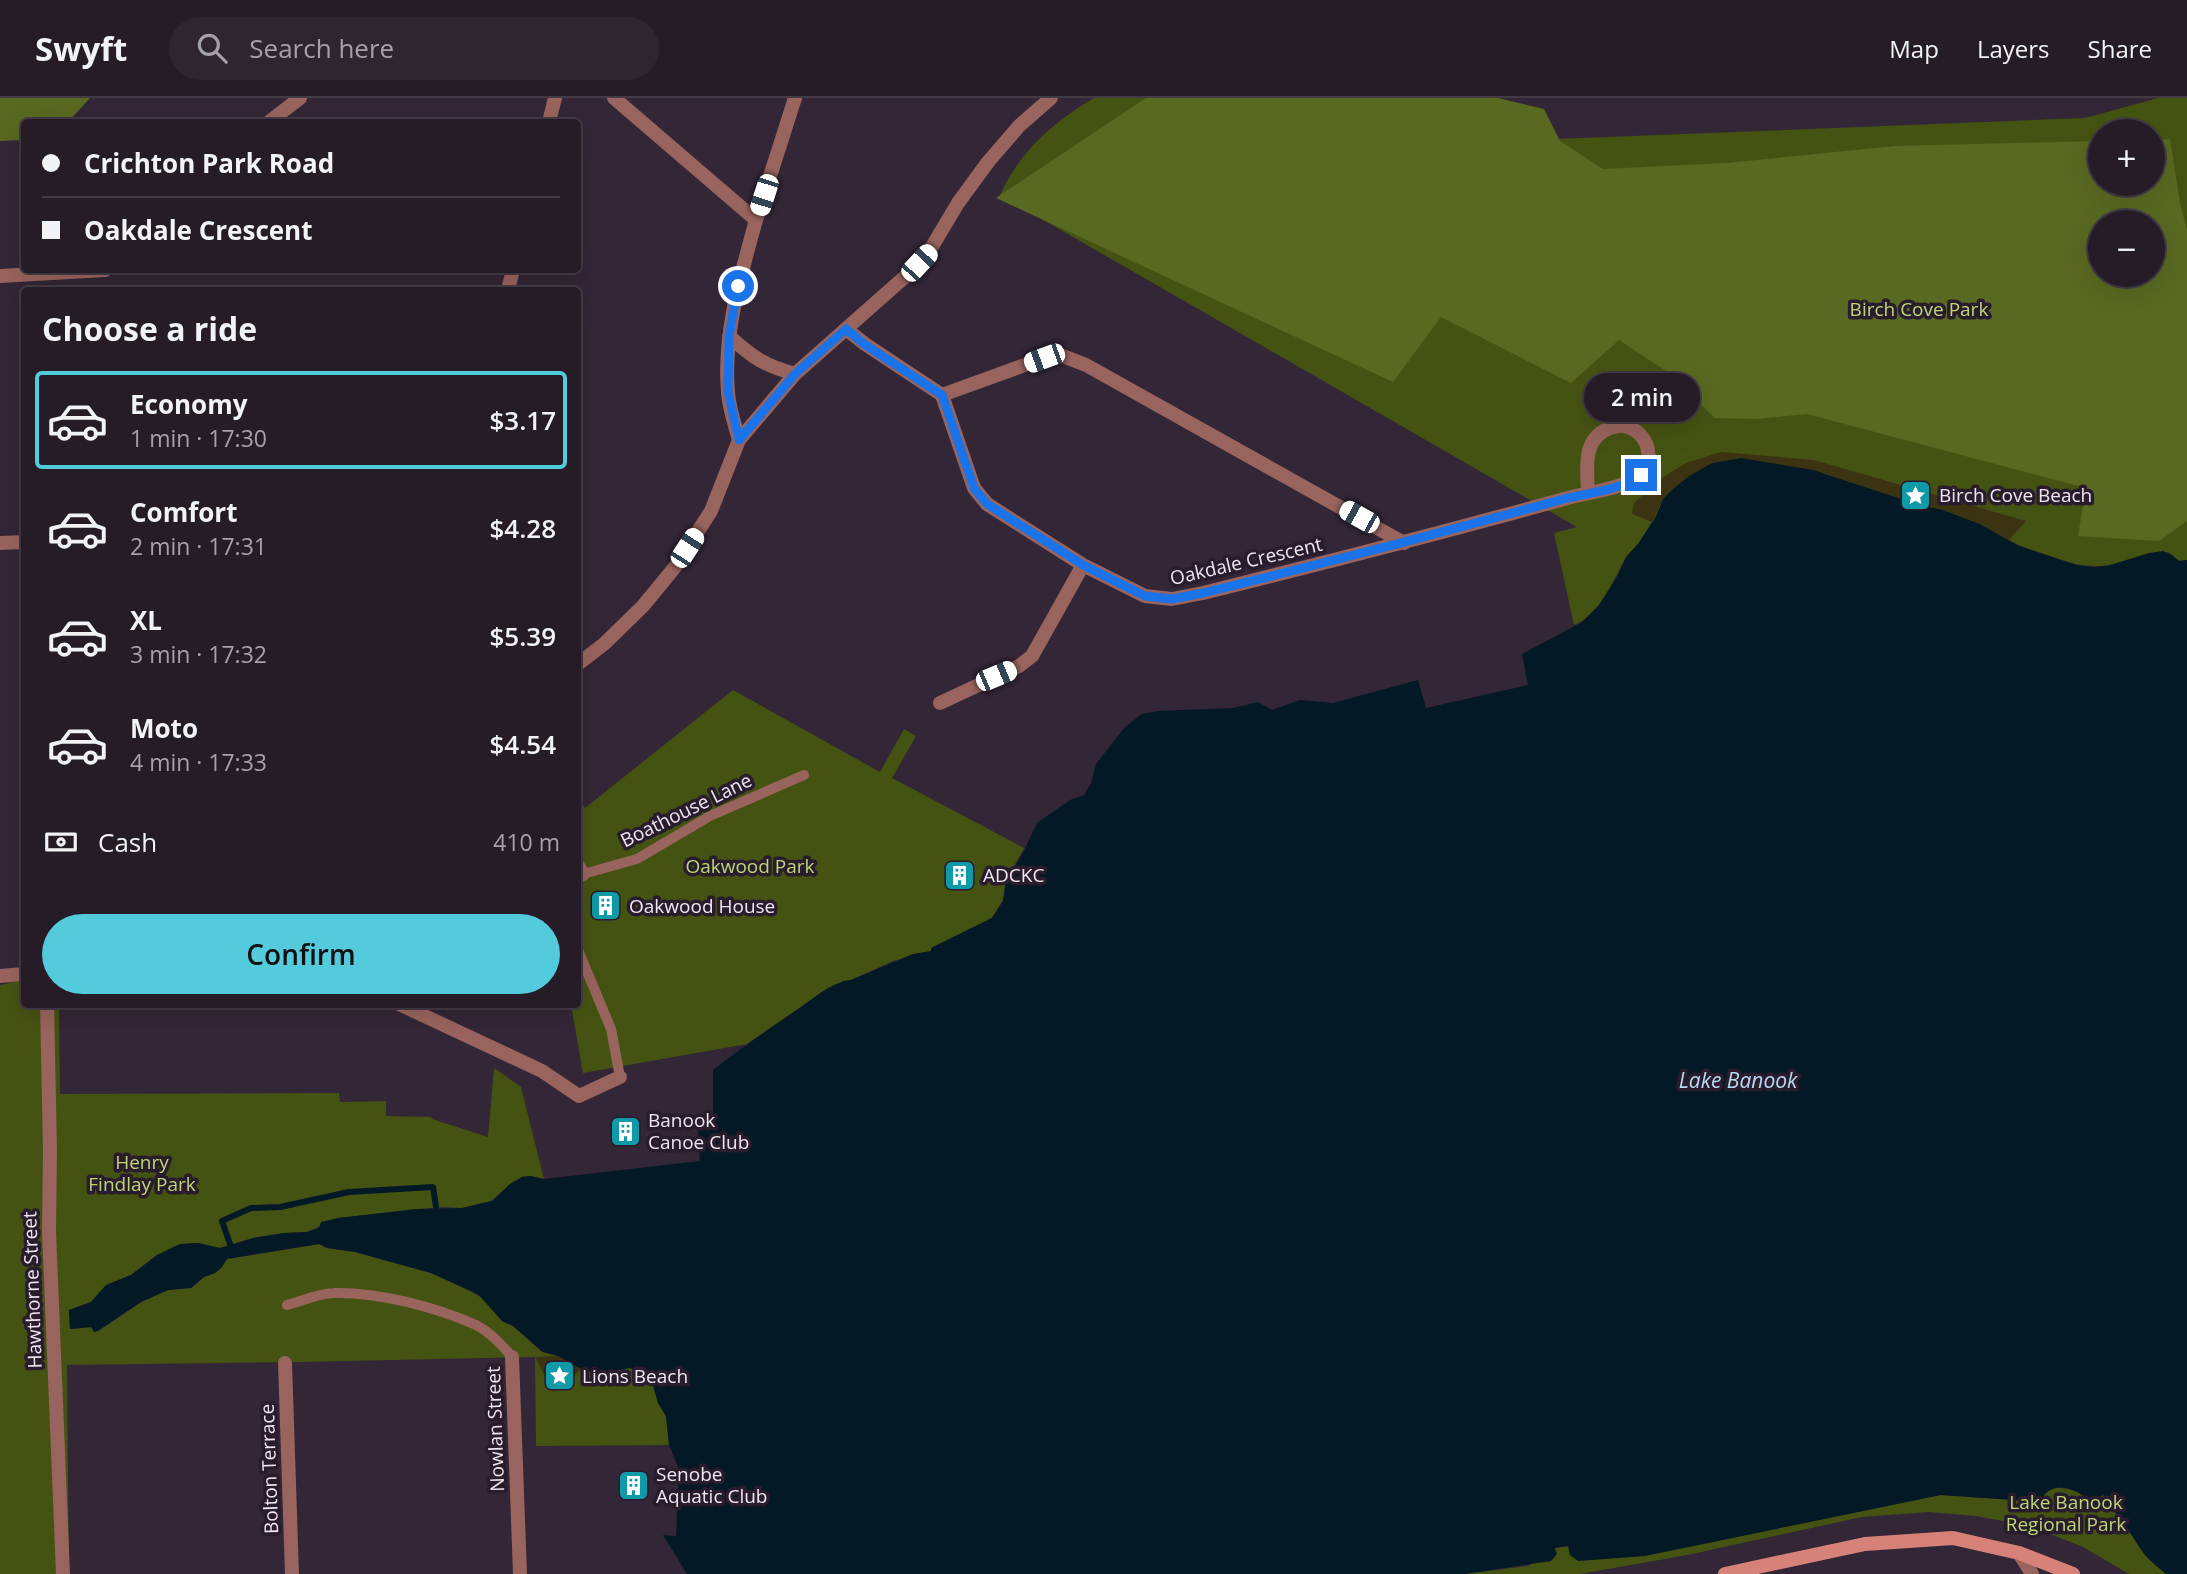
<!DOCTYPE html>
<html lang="en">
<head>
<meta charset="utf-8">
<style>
	:root { --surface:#261c28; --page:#2e2530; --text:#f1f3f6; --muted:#a4a1a8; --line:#423a45; --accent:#54cadd }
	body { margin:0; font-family:"Open Sans",sans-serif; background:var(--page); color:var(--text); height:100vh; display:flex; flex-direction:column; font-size:26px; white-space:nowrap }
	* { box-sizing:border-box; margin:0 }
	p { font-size:23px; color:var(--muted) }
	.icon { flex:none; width:38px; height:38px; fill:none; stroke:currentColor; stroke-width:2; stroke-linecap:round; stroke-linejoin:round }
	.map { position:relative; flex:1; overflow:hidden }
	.details { position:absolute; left:21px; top:189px; width:560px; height:721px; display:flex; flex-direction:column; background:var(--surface); border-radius:7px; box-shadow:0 7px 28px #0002,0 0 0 2px var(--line) }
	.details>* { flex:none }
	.top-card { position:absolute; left:21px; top:21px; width:560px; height:154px; border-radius:7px; box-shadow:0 7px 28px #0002,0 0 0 2px var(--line); display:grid; align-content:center; height:154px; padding:0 21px; background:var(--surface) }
	.tools { position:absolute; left:2088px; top:21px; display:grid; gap:14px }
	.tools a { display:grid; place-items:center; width:77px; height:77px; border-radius:50%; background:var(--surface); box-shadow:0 7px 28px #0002,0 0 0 2px var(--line); font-size:35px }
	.end { position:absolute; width:32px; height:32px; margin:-16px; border:9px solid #1a73e8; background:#fff; box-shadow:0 0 0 4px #fff }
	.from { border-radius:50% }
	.bubble { position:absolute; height:49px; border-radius:24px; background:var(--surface); box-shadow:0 7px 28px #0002,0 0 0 2px var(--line); font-size:23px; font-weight:600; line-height:49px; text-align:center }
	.car { position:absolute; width:21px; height:42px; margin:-21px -10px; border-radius:9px; box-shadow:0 0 5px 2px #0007; background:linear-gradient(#fff 24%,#345 0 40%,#fff 0 76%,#345 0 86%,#fff 0) }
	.top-card b { display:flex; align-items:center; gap:24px; height:66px; font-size:26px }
	.top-card b+b { border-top:2px solid var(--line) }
	.top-card i { width:18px; height:18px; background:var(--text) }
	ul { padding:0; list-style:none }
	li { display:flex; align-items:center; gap:21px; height:98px; margin:0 14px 10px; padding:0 7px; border:4px solid transparent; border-radius:7px }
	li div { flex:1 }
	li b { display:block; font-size:26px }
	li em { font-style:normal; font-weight:600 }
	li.selected { border-color:var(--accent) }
	li>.icon { width:63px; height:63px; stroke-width:1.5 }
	h2 { padding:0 21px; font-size:32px; line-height:84px }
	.pay { display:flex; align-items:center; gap:18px; height:77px; padding:0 21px; font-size:26px }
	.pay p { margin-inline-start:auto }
	.primary-button { display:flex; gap:14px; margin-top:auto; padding:14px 21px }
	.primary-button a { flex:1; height:80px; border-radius:42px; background:var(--accent); color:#111; font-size:28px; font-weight:600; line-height:80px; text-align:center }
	header { display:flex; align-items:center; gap:42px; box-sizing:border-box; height:98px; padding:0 35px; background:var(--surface); border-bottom:2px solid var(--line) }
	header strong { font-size:33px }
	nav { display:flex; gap:38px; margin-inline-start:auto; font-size:24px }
	.search { width:490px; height:63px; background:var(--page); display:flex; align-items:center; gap:18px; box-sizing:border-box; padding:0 24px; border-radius:38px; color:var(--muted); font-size:26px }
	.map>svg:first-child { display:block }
</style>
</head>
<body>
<header>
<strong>Swyft</strong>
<div class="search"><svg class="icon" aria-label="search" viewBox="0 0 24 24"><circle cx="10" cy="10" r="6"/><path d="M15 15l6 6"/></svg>Search here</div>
<nav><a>Map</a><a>Layers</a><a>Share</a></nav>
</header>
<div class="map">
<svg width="2187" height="1476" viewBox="0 0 2187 1476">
	<rect width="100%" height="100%" fill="#332636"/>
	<!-- green -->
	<path fill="#455312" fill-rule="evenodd" d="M1094 0H1499L1507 43 2085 20 2158 0H2187V462L2179 463 2168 454C2147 455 2129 463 2109 467 2080 472 2035 457 2009 442L1656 418C1651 427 1645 437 1638 446 1635 450 1630 453 1627 458 1612 482 1603 515 1574 527L1554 435 1577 429 1000 97C1020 53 1053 24 1094 0ZM2100 33H2152V86H2100ZM2100 124H2152V177H2100Z
		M733 592 880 674 904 631 916 638 892 680 1024 750 1006 782 1003 802 992 820 931 850 932 853 893 863 851 882 843 883 815 899 747 946 583 975 571 907 578 906V701L585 710Z
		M24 882V906L59 907 60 996 339 995 340 1004 386 1003V1018L431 1019 432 1021 488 1039 494 970 521 989 544 1081 530 1078 522 1079 510 1086 492 1103 462 1110 441 1109 338 1120 307 1134 284 1135 254 1140 220 1150 194 1145 182 1146 157 1157 131 1177 106 1187 91 1204 69 1212 70 1231 91 1229 98 1233 141 1204 168 1192 191 1190 204 1179 215 1175 222 1169 226 1161 319 1146 327 1150 355 1154 431 1175 462 1188 482 1200 502 1223 513 1228 542 1254 558 1258 577 1269 601 1276 630 1270 649 1279 655 1291 658 1305 666 1318 669 1347 536 1348 535 1259 299 1264 67 1267 69 1476H0V887Z
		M2055 1390C2068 1390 2078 1392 2089 1401L2103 1397 2105 1399 2103 1403 2115 1413 2145 1456 2166 1476H2129L2083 1449 2030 1428 1976 1418 1929 1414 1862 1419 1687 1457 1580 1476H1465L1528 1468 1555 1450 1569 1448 1570 1457 1941 1397 2043 1404 2044 1397 2049 1392Z"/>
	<!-- forest -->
	<path fill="#596921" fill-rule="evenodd" d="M0 0H90L68 24H24V42L0 43Z
		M1146 0H1498L1544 11 1560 43 1603 71 1727 65 1895 48 2100 43V86H2152L2153 42 2170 41 2180 105 2187 132V423L2159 443 2078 438 2086 390 1807 316 1756 321 1714 320 1675 279 1619 242 1571 285 1441 219 1393 284 996 100ZM2100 124H2152V177H2100Z"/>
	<!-- sand -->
	<path fill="#3b3312" d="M1721 354 1814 362 2026 423 2009 442 1980 426 1943 412 1917 406 1826 376 1741 360 1712 365 1689 378 1663 401 1652 424 1632 416 1634 405 1660 381 1686 365Z
		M558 1258 582 1271 553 1294 535 1259Z"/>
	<!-- water -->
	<path fill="#041926" d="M1741 360 1813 372 1917 406 1943 412 1980 426 2017 447 2077 467 2094 469 2107 468 2149 455 2163 453 2172 457 2179 463 2187 462V1476H2166C2159 1470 2151 1464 2145 1457 2133 1442 2120 1412 2103 1406L2104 1397 2092 1403C2078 1394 2059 1381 2044 1397V1404L1941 1397 1645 1458 1578 1463 1570 1457 1568 1448 1555 1450 1557 1456 1551 1463 1465 1476H687L663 1437 676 1438 679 1371 669 1347 666 1318 658 1305 651 1281 630 1270 596 1276 577 1269 558 1258 543 1254 513 1228 502 1223 479 1197 431 1175 355 1154 327 1150 319 1146 227 1161 222 1169 215 1175 204 1179 191 1190 168 1192 141 1204 98 1233 94 1234 91 1229 70 1231 69 1212 91 1204 106 1187 131 1177 157 1157 180 1146 199 1145 220 1150 253 1140 284 1135 307 1134 319 1130 321 1124 338 1120 416 1111 462 1110 492 1103 510 1086 522 1079 530 1078 544 1081 700 1063 697 1018 702 1022 713 1019V972C740 951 767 932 794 914 812 902 830 884 851 882L913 856 931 853V850L992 820 1003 803 1006 782 1022 757 1037 725 1070 702 1084 697 1091 685 1096 666 1124 630 1142 616 1158 613 1233 610 1258 604 1272 612 1300 602 1333 605 1418 582 1426 610 1528 587 1522 556 1582 524 1599 507 1618 477 1626 459 1638 446 1656 418 1663 401 1673 391 1689 378 1712 365Z"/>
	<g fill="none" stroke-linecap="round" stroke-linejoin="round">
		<!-- stream -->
		<path stroke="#041926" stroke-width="6" d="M230 1146 222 1123 251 1110 280 1109 349 1094 433 1089 436 1109"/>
		<!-- service -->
		<path stroke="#99645d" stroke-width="10" d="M578 780 583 776 637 761 710 718 804 677
			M578 852 611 931 620 979
			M287 1207C302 1203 319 1195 334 1195 378 1194 436 1209 476 1227 490 1234 503 1248 512 1259"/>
		<!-- minor -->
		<path stroke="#99645d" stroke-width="14" d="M549 24 555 0
			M756 122 795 0
			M508 192 513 172
			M846 231 865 246 942 297 974 390 987 406 1083 467 1145 498 1172 501 1203 495C1324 465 1444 434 1564 401 1583 395 1632 390 1643 374 1659 351 1637 320 1610 330 1582 340 1587 370 1588 394
			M942 297 1044 260 1063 258 1086 267 1404 445
			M0 445 24 444
			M940 605 1019 568 1032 558 1083 467
			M578 768 583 776
			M399 906 542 973 579 998 620 979
			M512 1259 520 1476
			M285 1265 292 1476
			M2019 1455 2032 1476"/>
		<!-- tertiary -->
		<path stroke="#99645d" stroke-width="14" d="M614 0 756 122C741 177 723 235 728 294 729 310 735 327 739 342
			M269 24 300 0
			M0 178 105 172
			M729 238C752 259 765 268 795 276
			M578 566 604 546 643 508 675 469 711 413 739 342 795 276 907 177 930 152 958 105 988 64 1019 28 1051 0
			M0 878 24 876
			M47 906 50 1053 49 1133 63 1476"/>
		<!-- secondary -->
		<path stroke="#d78278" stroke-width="14" d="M1725 1476 1865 1446 1953 1440 2019 1455 2073 1476"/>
	</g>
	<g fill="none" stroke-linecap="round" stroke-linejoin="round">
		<!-- route -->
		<path stroke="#1a73e8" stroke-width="9" d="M738 188 729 238 728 294 739 342 795 276 846 231 864 246 942 297 974 390 987 406 1083 467 1145 498 1172 501 1203 495C1322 466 1441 435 1560 402 1582 396 1626 391 1641 377"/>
	</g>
	<!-- icons -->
	<defs>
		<symbol id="sight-square" viewBox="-11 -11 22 22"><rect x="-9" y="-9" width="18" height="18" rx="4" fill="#0f9aa8" stroke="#291c2c"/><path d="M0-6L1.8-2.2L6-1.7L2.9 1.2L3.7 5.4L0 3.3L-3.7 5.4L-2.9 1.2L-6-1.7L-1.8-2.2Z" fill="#fff"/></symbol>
		<symbol id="building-square" viewBox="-11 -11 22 22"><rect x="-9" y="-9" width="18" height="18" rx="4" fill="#0f9aa8" stroke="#291c2c"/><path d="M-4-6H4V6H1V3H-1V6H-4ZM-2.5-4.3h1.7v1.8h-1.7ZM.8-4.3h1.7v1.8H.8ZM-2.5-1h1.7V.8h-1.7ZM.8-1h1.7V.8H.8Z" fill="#fff"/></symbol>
	</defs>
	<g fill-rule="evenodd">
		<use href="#sight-square" x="1898" y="380" width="35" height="35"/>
		<use href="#building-square" x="942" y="760" width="35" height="35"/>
		<use href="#building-square" x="588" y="790" width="35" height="35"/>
		<use href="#building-square" x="608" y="1016" width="35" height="35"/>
		<use href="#sight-square" x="542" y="1260" width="35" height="35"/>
		<use href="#building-square" x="616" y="1370" width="35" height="35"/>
	</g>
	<g text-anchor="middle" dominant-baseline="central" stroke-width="7" stroke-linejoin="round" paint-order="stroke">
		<!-- park labels -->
		<g font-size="19" fill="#bed674" stroke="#291c2c">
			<text x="1919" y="211">Birch Cove Park</text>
			<text x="750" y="768">Oakwood Park</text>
			<text x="142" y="1064">Henry<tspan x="142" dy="22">Findlay Park</tspan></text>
			<text x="2066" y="1404">Lake Banook<tspan x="2066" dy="22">Regional Park</tspan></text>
		</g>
		<!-- poi labels -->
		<g font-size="19" fill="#eee6f0" stroke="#291c2c" text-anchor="start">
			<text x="1939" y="397">Birch Cove Beach</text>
			<text x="983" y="777">ADCKC</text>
			<text x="629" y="808">Oakwood House</text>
			<text x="648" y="1022">Banook<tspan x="648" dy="22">Canoe Club</tspan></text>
			<text x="582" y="1278">Lions Beach</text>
			<text x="656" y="1376">Senobe<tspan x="656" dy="22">Aquatic Club</tspan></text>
		</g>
		<!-- street labels -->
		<g font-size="19" fill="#eee6f0" stroke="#291c2c">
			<text transform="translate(1246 463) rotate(-13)">Oakdale Crescent</text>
			<text transform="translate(686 712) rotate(-26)">Boathouse Lane</text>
			<text transform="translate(32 1192) rotate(-92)">Hawthorne Street</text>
			<text transform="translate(495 1331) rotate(-92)">Nowlan Street</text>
			<text transform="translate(269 1371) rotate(-92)">Bolton Terrace</text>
		</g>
		<!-- water labels -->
		<g font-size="21" font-style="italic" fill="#b6d9f2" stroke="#291c2c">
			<text x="1738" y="982">Lake Banook</text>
		</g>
	</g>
</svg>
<div class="tools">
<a>+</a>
<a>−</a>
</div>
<i class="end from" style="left:738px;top:188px"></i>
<i class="end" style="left:1641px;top:377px"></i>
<div class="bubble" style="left:1584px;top:275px;width:116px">2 min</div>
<i class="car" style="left:764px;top:97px;rotate:198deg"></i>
<i class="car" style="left:919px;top:165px;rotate:43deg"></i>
<i class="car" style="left:1044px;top:260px;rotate:250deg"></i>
<i class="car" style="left:1359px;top:419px;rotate:299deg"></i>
<i class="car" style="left:687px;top:450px;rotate:33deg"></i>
<i class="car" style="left:996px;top:578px;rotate:67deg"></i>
<div class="top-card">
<b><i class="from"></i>Crichton Park Road</b>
<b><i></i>Oakdale Crescent</b>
</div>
<section class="details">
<h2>Choose a ride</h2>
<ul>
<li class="selected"><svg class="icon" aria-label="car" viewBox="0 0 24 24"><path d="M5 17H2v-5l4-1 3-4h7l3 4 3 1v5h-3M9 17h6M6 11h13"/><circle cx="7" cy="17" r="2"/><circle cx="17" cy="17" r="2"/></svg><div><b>Economy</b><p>1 min · 17:30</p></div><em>$3.17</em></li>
<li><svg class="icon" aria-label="car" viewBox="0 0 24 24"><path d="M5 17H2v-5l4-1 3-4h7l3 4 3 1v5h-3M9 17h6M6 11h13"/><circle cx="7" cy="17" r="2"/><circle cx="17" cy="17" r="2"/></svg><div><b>Comfort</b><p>2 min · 17:31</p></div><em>$4.28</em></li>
<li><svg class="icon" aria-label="car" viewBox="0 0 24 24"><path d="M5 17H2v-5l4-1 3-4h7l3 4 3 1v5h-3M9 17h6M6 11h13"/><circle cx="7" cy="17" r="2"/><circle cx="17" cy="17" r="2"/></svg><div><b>XL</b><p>3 min · 17:32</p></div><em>$5.39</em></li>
<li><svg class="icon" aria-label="car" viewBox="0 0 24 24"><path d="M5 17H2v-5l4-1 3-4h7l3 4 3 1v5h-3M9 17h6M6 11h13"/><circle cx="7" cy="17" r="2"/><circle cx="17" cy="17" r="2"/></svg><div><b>Moto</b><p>4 min · 17:33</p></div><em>$4.54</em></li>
</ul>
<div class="pay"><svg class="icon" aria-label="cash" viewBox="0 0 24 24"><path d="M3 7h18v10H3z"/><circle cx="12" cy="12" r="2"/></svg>Cash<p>410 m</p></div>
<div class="primary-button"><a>Confirm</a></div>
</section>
</div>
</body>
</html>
